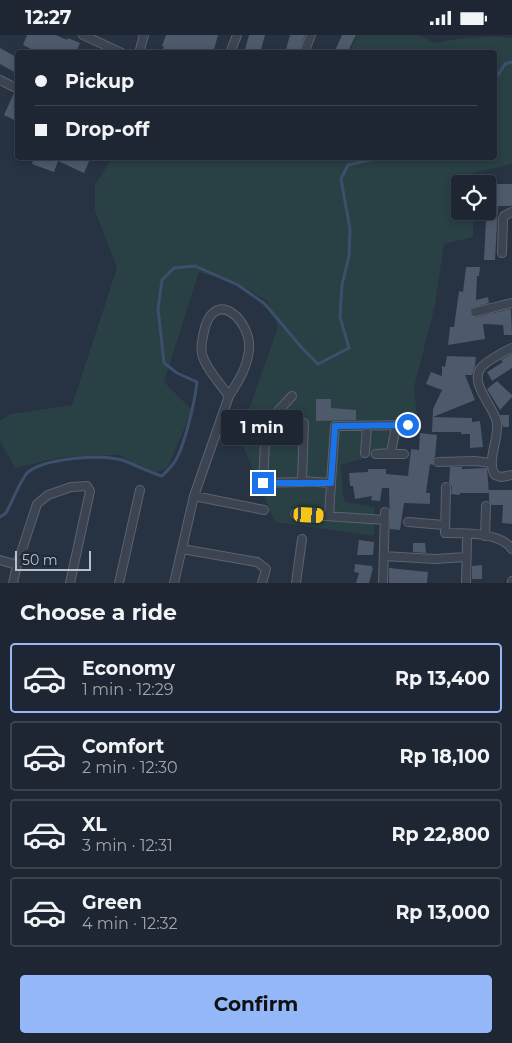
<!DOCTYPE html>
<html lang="en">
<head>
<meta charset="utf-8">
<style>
	:root { --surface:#1d2632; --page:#252e3a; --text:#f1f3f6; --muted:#a0a5ac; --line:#3b434d; --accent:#93b7f7 }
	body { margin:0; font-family:Montserrat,sans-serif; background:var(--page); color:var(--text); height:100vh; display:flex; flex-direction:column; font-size:19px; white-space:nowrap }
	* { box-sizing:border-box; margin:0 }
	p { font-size:16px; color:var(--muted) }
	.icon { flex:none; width:28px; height:28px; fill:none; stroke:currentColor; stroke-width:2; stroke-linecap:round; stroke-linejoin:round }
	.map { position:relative; height:548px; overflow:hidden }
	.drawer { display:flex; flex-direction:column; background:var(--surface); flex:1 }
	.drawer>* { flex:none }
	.hud { position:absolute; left:15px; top:15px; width:482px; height:110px; border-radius:5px; box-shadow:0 2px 8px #0003,0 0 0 1px var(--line); display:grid; align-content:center; height:110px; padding:0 20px; background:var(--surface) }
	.controls { position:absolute; left:451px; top:140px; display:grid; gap:10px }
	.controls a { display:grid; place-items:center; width:45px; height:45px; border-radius:5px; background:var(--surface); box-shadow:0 2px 8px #0003,0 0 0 1px var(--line); font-size:25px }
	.scale { position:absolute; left:15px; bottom:12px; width:76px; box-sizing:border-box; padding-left:5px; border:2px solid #b9c0cc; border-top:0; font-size:14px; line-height:18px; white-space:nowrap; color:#b9c0cc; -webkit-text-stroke:4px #202938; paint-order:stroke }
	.end { position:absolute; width:22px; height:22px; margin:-11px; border:6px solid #1a73e8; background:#fff; box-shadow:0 0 0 2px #fff }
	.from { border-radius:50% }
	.bubble { position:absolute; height:35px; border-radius:5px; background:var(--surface); box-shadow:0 2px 8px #0003,0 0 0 1px var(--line); font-size:16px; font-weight:700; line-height:35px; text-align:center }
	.car { position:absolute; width:15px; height:30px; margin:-15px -8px; border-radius:6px; box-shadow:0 0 4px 1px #0007; background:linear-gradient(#f5c518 24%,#345 0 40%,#f5c518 0 76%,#345 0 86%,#f5c518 0) }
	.hud b { display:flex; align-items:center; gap:18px; height:48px; font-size:19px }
	.hud b+b { border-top:1px solid var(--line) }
	.hud i { width:12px; height:12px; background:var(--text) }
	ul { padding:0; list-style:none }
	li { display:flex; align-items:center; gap:15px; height:70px; margin:0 10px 8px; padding:0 10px; border:2px solid var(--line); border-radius:5px }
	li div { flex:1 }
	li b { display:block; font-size:19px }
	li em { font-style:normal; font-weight:700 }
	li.selected { border-color:var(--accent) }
	li>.icon { width:45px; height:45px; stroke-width:1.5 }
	h2 { padding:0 20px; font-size:22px; line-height:60px }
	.cta { display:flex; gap:10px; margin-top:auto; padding:10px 20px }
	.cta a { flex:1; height:58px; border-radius:5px; background:var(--accent); color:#111; font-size:20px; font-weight:700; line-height:58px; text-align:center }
	.status { display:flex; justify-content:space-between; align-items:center; height:35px; padding:0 25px; background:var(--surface); direction:ltr }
	.status svg { height:14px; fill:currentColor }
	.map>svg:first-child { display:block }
</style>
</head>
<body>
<div class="status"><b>12:27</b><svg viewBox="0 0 49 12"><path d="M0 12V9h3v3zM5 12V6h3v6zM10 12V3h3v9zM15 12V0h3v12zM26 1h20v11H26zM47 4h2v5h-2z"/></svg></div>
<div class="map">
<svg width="512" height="548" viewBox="0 0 512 548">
	<rect width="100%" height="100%" fill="#273243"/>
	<!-- green -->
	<path fill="#294044" d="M357 0H418L434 8C460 3 485 0 512 3V129L473 138V149H460V176H473V202L444 209 435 270 414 353 418 390 381 419 341 430 344 467 375 472 374 501 275 487 239 402 278 292 268 267 241 250 199 237 164 347 192 375 168 432 154 439 119 420 63 422 15 433 0 406V385L11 379 72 370 117 233 95 176V150L112 123 495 122V18L349 17Z"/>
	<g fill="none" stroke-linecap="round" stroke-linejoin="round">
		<!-- stream -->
		<path stroke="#3e4f6b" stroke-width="3" d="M495 45 505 29 512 27
			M0 482 6 478C12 468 20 445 28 437 46 423 101 419 122 425 136 430 148 437 162 441 166 437 170 433 173 429 184 416 195 365 197 347L177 338 164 328 158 274 162 245 174 233 195 231 238 250 265 269 302 313 318 329 349 313 340 282 342 250 349 221 350 194 341 144 348 130 374 124 375 122"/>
	</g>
	<!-- building -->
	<path fill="#4e596b" d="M27 0H56L67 5 68 3 80 8 76 18H39L23 10Z
		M166 0H218L213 18H161L164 12 162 11Z
		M249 0H265L260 18H244Z
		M290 0H305L299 18H285Z
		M342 0H356L347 18H334Z
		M0 13 18 23V39L0 29Z
		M14 58 18 60V87L4 80Z
		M34 122H91L84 138 58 126 54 137 32 129Z
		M488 146H497V149H512V171H498L495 225H484Z
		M466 232H480L479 241H477L476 265 488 262 489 268 472 273 470 276 471 280 476 282 511 274 512 300H504L503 290 483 289 485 304 448 310 450 292H454L459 256 463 257Z
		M512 319V333L492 346 487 337 503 327 501 325Z
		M447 321 476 322 475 331 472 340H465L475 365 433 382 472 383V387L480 386 483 412 470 413V399H461V397H432L433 374 442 355 426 349 431 337 442 341V331L445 332Z
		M497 346 512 360V362L500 375 487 354Z
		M316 364H331V373L356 375V385L316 386Z
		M500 380H509V392H503Z
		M420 398 437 400 435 422 433 425V430L430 429 426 458H430V469L404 468 400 495 390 494 389 453H382L380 466 371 465 372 461 355 464 353 451H350L349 438 368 437V434H386V439L408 441 411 414 419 415Z
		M450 432H462V434L487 433 489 458H460V460L451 459 452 452 449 447Z
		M489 455H512V489L502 488 503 470H491L489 466Z
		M359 505 374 507 373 520H357Z
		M413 508H425L426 518 413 517Z
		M355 529 372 531V533H373L369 548H356L359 538 354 537Z
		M482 530V544H472V531Z
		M389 533 428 537 427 548H389Z"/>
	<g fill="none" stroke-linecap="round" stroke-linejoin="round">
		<defs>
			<path id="minor" d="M83 0 122 18
				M139 18 144 0
				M230 18 237 0
				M304 18 311 0
				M0 45 18 54
				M502 218 503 184 504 181 512 177
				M475 277 512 268
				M512 313C503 317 485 327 480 334 470 350 495 373 497 388 499 405 486 426 495 440L501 442 512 440
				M292 361 266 389 263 448 303 447
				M304 388 302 446 331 448 329 481
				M396 391 391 418 376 419H404
				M365 418 367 391
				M438 427 475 426 491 428
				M331 448 335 391 408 390
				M446 452 445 498C464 498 500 497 512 514
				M194 461 264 475
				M295 479 385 485
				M408 487 444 490
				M485 501 486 471
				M182 514 257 527 266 534 262 548
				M384 521 435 524 466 522
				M0 525 17 530
				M13 548 17 530 37 469 48 460 71 452 87 451 90 456 70 548
				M119 548 140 455
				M174 548 194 461 229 361C220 348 206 334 202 319 200 309 203 302 205 292 217 253 252 287 249 315 247 333 238 347 229 361
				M296 548 302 504
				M383 548 385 477
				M466 548 467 505
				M512 548V546"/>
		</defs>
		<!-- minor casing -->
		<use href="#minor" stroke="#5a6270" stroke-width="10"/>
		<!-- minor -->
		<use href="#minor" stroke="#3c4452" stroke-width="8"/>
	</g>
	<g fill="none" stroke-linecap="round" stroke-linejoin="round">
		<!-- route -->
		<path stroke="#1a73e8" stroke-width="6" d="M263 448H331L335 391 408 390"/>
	</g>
</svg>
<div class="controls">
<a><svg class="icon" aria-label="locate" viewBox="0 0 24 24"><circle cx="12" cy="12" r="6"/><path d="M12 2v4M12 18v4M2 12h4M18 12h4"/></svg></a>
</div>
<div class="scale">50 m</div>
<i class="end from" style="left:408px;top:390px"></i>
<i class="end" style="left:263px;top:448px"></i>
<div class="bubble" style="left:221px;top:375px;width:82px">1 min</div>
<i class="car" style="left:309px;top:480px;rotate:93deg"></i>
<div class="hud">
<b><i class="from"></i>Pickup</b>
<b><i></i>Drop-off</b>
</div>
</div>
<section class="drawer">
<h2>Choose a ride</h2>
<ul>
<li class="selected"><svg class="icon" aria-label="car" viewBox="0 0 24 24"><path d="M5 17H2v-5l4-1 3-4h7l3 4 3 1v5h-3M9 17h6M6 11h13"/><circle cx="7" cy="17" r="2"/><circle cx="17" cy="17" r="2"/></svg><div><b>Economy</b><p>1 min · 12:29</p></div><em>Rp 13,400</em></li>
<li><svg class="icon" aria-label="car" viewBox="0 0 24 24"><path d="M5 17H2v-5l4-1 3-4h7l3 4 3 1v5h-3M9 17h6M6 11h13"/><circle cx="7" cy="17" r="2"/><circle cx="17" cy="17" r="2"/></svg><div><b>Comfort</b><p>2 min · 12:30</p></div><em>Rp 18,100</em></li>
<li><svg class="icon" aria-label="car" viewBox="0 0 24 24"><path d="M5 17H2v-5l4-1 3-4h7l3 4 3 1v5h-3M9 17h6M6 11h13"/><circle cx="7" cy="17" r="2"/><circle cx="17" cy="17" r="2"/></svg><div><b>XL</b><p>3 min · 12:31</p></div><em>Rp 22,800</em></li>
<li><svg class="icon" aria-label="car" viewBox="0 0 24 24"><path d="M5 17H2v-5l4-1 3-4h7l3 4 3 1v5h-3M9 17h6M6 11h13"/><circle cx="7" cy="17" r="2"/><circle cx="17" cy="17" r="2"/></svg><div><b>Green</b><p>4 min · 12:32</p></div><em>Rp 13,000</em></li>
</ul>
<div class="cta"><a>Confirm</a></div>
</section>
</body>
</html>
